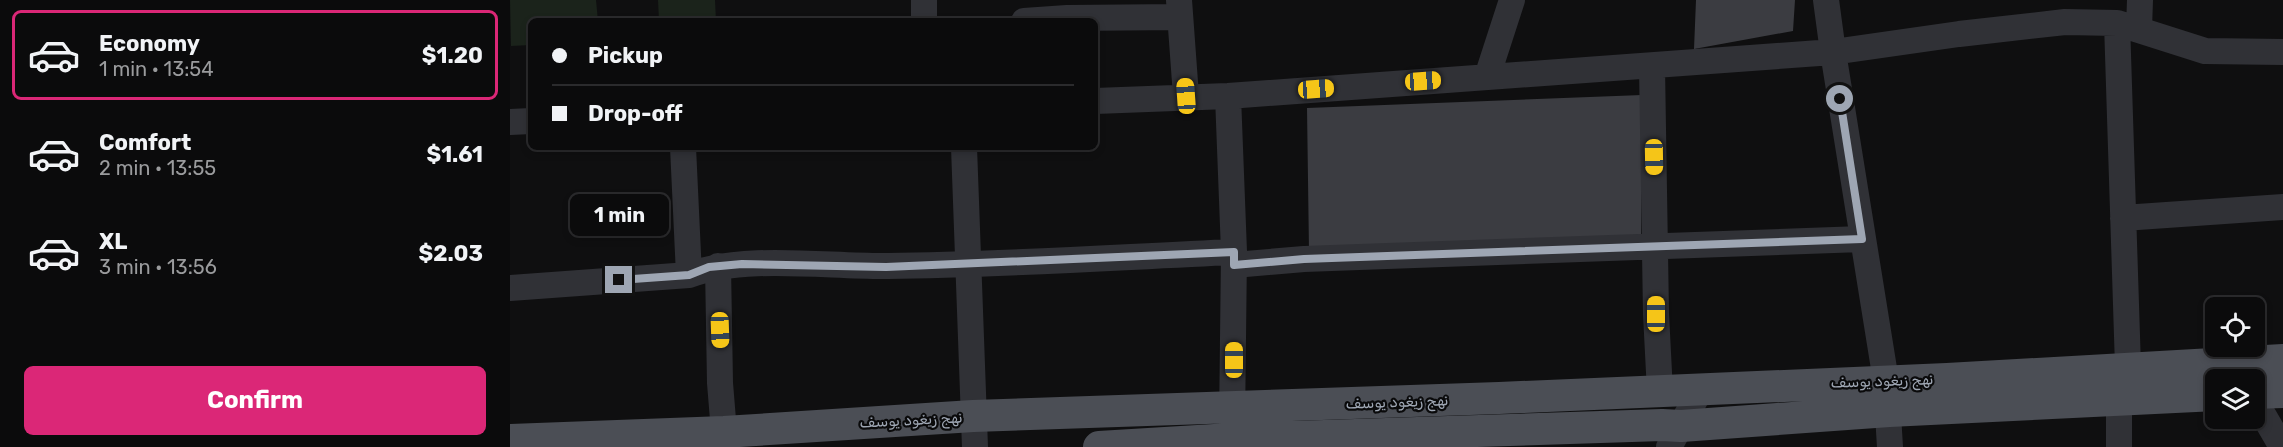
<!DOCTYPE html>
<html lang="en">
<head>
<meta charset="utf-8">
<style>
	:root { --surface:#0b0b0c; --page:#141415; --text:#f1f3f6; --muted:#9a9b9d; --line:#2b2b2d; --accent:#db2777 }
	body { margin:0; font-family:Rubik,Vazirmatn,sans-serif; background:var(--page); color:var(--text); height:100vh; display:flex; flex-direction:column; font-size:22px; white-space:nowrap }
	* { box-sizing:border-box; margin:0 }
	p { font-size:20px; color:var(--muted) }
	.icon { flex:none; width:33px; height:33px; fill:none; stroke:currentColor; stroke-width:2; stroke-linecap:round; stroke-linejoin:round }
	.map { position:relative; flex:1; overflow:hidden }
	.details { display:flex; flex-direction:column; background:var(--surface); width:510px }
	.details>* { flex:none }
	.top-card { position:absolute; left:18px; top:18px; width:570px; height:132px; border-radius:9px; box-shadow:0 3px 9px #0003,0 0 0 2px var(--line); display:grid; align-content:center; height:132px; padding:0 24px; background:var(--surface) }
	.fabs { position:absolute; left:1695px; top:297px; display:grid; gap:12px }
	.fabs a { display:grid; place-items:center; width:60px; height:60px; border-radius:9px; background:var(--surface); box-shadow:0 3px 9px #0003,0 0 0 2px var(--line); font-size:30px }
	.end { position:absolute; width:27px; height:27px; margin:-14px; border:8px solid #9ea6b3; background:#111; box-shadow:0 0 0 3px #111 }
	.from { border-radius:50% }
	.bubble { position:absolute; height:42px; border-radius:9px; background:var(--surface); box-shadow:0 3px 9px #0003,0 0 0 2px var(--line); font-size:20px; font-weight:700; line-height:42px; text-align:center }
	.car { position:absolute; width:18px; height:36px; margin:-18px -9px; border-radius:8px; box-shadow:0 0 4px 2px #0007; background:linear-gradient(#f5c518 24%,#345 0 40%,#f5c518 0 76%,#345 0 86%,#f5c518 0) }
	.top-card b { display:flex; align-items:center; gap:21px; height:57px; font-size:22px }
	.top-card b+b { border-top:2px solid var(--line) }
	.top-card i { width:15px; height:15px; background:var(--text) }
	ul { padding:10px 0 0; list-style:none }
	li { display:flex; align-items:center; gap:18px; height:90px; margin:0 12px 9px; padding:0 12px; border:3px solid transparent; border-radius:9px }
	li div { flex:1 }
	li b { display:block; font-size:22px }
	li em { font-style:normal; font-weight:700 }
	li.active { border-color:var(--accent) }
	li>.icon { width:54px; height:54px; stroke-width:1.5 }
	.button { display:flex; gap:12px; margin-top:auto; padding:12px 24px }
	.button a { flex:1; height:69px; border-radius:9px; background:var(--accent); color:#fff; font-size:24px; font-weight:700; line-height:69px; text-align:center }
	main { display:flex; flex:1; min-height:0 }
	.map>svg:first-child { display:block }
</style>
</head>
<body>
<main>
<section class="details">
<ul>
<li class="active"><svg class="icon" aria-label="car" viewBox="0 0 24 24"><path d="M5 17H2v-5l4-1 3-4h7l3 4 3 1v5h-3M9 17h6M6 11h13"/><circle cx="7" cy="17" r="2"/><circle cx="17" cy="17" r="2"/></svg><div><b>Economy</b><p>1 min · 13:54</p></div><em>$1.20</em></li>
<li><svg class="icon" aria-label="car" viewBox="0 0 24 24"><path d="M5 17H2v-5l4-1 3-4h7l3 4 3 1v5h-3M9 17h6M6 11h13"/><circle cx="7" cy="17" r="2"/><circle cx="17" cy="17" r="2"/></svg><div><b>Comfort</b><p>2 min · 13:55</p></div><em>$1.61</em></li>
<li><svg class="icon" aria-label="car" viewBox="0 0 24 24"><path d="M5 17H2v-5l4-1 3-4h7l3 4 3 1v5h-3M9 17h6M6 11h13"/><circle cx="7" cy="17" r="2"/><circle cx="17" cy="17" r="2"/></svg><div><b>XL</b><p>3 min · 13:56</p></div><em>$2.03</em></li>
</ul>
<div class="button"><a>Confirm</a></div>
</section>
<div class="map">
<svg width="1773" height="447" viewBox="0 0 1773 447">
	<rect width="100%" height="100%" fill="#0f0f10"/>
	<!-- green -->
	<path fill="#1b231b" d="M0 0H86L88 21H21V45L1 46Z
		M148 0H205L206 21H149Z"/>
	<!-- building -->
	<path fill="#3b3c41" d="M1186 0H1285L1283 31 1184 49Z
		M1132 95 1131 237 799 252 797 108Z"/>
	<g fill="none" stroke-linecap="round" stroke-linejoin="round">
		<!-- minor -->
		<path stroke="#303136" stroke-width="26" d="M414 0V21
			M669 0 676 96
			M1316 0 1323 52 1449 34 1555 22 1607 23 1695 51 1773 52
			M514 21 557 18 670 17
			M1607 23 1618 367 1609 400V447
			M1629 29 1630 0
			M1142 67 1146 314 1150 392
			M977 77 1002 0
			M718 96 724 252 722 425
			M585 101 718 96 1323 52 1376 381 1380 447
			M0 122 21 121
			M173 147 179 275
			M454 147 465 447
			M1613 218 1773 207
			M724 265 794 259 1352 239
			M208 266 210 383 214 432
			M0 288 179 275C236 254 317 267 378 266 493 265 609 257 724 252
			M1744 399 1772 447
			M1159 447 1191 389"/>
		<!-- major -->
		<path stroke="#4b4e55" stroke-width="32" d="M1744 393 1773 392
			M0 440 214 432 463 416 989 398 1437 379 1773 360
			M589 447 721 439 1152 425 1171 426 1379 411 1706 395"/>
	</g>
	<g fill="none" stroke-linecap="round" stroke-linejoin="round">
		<!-- route -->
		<path stroke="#9ea6b3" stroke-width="8" d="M109 280 179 275 199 267 232 264 376 267 724 252V265L794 259 1352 239 1330 99"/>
	</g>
	<g text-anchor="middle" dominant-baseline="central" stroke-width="4.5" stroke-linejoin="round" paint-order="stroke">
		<!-- street labels -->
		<g font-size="15" fill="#9ea6b3" stroke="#0a0a0b">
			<text transform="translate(1372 381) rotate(-2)">نهج زيغود يوسف</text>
			<text transform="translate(887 402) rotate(-2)">نهج زيغود يوسف</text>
			<text transform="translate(401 420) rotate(-3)">نهج زيغود يوسف</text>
		</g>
	</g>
</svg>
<div class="fabs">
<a><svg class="icon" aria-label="locate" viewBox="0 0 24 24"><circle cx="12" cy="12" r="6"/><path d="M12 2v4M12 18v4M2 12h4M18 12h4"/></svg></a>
<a><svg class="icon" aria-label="layers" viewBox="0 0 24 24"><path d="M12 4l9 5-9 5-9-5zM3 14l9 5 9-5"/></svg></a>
</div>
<i class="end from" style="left:1330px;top:99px"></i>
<i class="end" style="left:109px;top:280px"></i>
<div class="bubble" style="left:60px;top:194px;width:99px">1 min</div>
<i class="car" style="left:913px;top:81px;rotate:86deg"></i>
<i class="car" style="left:806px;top:89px;rotate:86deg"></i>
<i class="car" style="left:676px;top:96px;rotate:356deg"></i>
<i class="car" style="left:1144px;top:157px;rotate:179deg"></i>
<i class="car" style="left:1146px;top:314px;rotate:0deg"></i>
<i class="car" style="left:210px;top:330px;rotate:178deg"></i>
<i class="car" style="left:724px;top:360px;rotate:0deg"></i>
<div class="top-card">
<b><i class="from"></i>Pickup</b>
<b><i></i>Drop-off</b>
</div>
</div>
</main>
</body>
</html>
